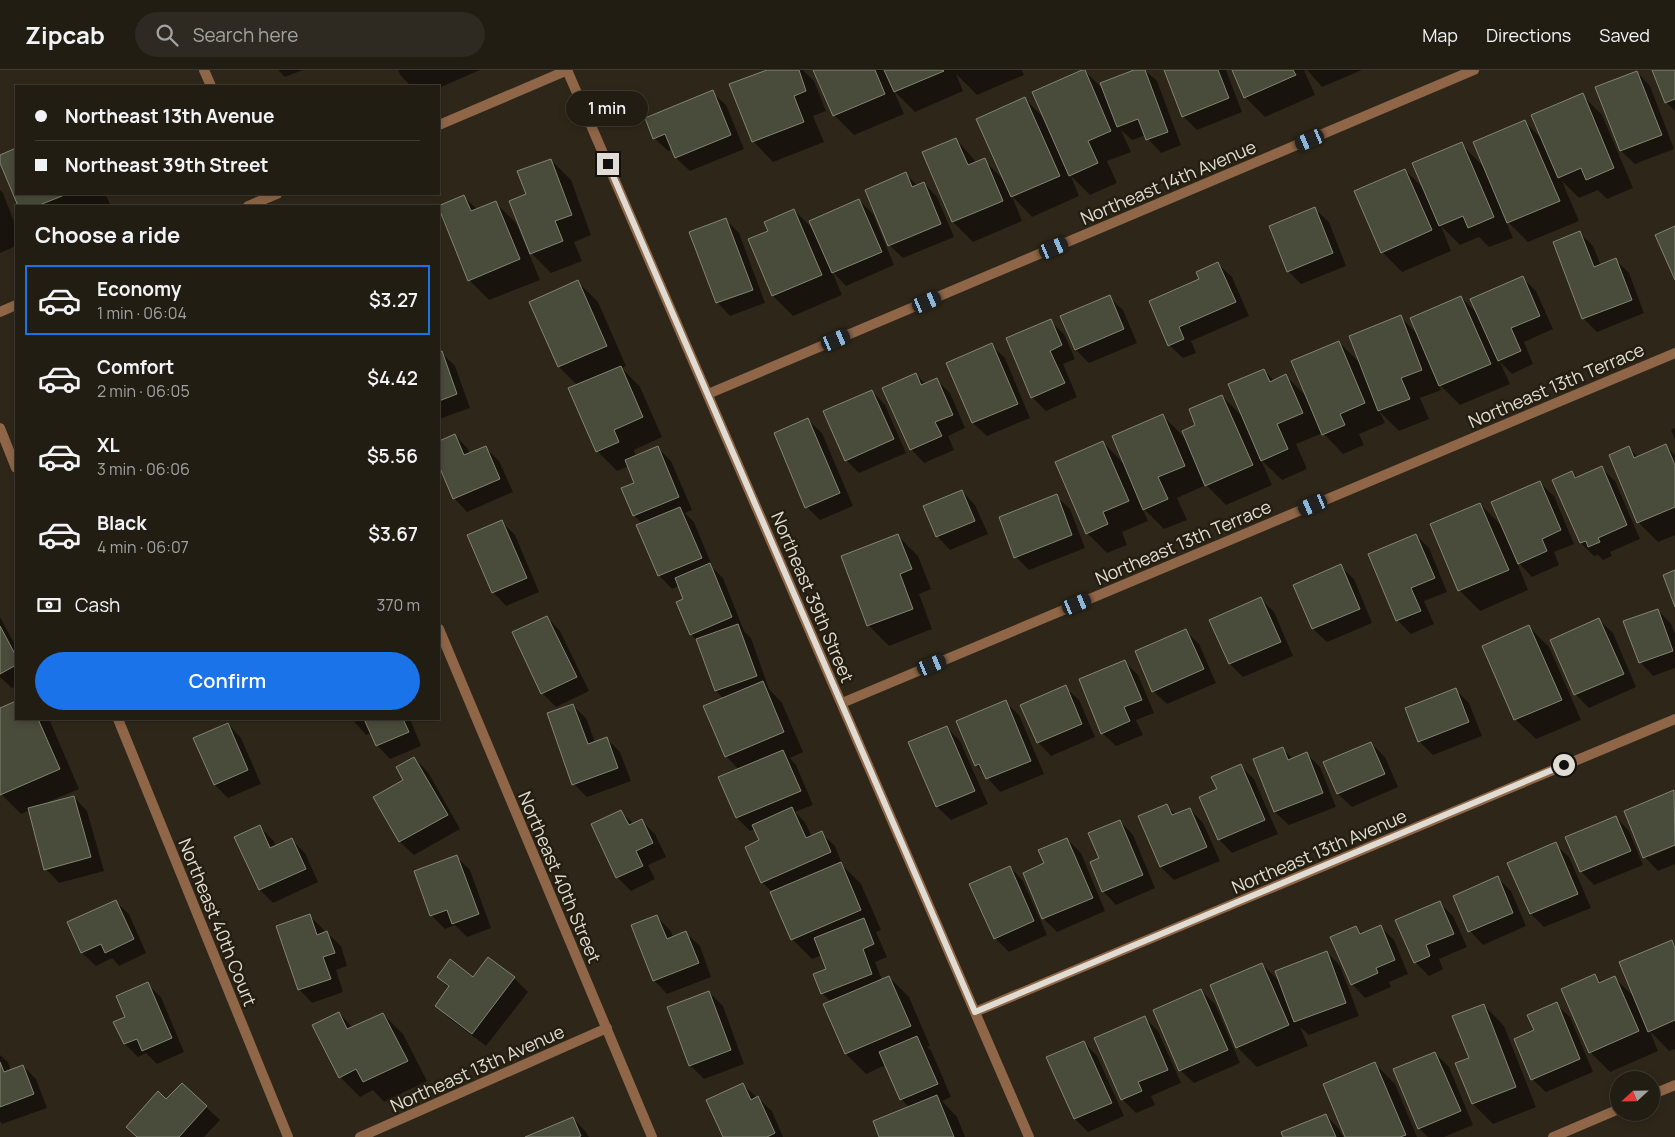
<!DOCTYPE html>
<html lang="en">
<head>
<meta charset="utf-8">
<style>
	:root { --surface:#221d13; --page:#2e2a21; --text:#f1f3f6; --muted:#a2a2a0; --line:#3f3b33; --accent:#1a73e8 }
	body { margin:0; font-family:Manrope,sans-serif; background:var(--page); color:var(--text); height:100vh; display:flex; flex-direction:column; font-size:19px; white-space:nowrap }
	* { box-sizing:border-box; margin:0 }
	p { font-size:16px; color:var(--muted) }
	.icon { flex:none; width:28px; height:28px; fill:none; stroke:currentColor; stroke-width:2; stroke-linecap:round; stroke-linejoin:round }
	.map { position:relative; flex:1; overflow:hidden }
	.drawer { position:absolute; left:15px; top:135px; width:425px; height:515px; display:flex; flex-direction:column; background:var(--surface); border-radius:0px; box-shadow:0 2px 8px #0003,0 0 0 1px var(--line) }
	.drawer>* { flex:none }
	.banner { position:absolute; left:15px; top:15px; width:425px; height:110px; border-radius:0px; box-shadow:0 2px 8px #0003,0 0 0 1px var(--line); display:grid; align-content:center; height:110px; padding:0 20px; background:var(--surface) }
	.needle { width:32px; rotate:248deg }
	.buttons { position:absolute; left:1610px; top:1001px; display:grid; gap:10px }
	.buttons a { display:grid; place-items:center; width:50px; height:50px; border-radius:50%; background:var(--surface); box-shadow:0 2px 8px #0003,0 0 0 1px var(--line); font-size:25px }
	.end { position:absolute; width:22px; height:22px; margin:-11px; border:6px solid #e1dcd3; background:#111; box-shadow:0 0 0 2px #111 }
	.from { border-radius:50% }
	.bubble { position:absolute; height:35px; border-radius:18px; background:var(--surface); box-shadow:0 2px 8px #0003,0 0 0 1px var(--line); font-size:16px; font-weight:600; line-height:35px; text-align:center }
	.car { position:absolute; width:15px; height:30px; margin:-15px -8px; border-radius:6px; box-shadow:0 0 4px 1px #0007; background:linear-gradient(#222 24%,#8ab4d8 0 40%,#222 0 76%,#8ab4d8 0 86%,#222 0) }
	.banner b { display:flex; align-items:center; gap:18px; height:48px; font-size:19px }
	.banner b+b { border-top:1px solid var(--line) }
	.banner i { width:12px; height:12px; background:var(--text) }
	ul { padding:0; list-style:none }
	li { display:flex; align-items:center; gap:15px; height:70px; margin:0 10px 8px; padding:0 10px; border:2px solid transparent; border-radius:0px }
	li div { flex:1 }
	li b { display:block; font-size:19px }
	li em { font-style:normal; font-weight:600 }
	li.selected { border-color:var(--accent) }
	li>.icon { width:45px; height:45px; stroke-width:1.5 }
	h2 { padding:0 20px; font-size:22px; line-height:60px }
	.pay { display:flex; align-items:center; gap:12px; height:55px; padding:0 20px; font-size:19px }
	.pay p { margin-inline-start:auto }
	.cta { display:flex; gap:10px; margin-top:auto; padding:10px 20px }
	.cta a { flex:1; height:58px; border-radius:30px; background:var(--accent); color:#fff; font-size:20px; font-weight:600; line-height:58px; text-align:center }
	header { display:flex; align-items:center; gap:30px; box-sizing:border-box; height:70px; padding:0 25px; background:var(--surface); border-bottom:1px solid var(--line) }
	header strong { font-size:24px }
	nav { display:flex; gap:28px; margin-inline-start:auto; font-size:18px }
	.search { width:350px; height:45px; background:var(--page); display:flex; align-items:center; gap:12px; box-sizing:border-box; padding:0 18px; border-radius:28px; color:var(--muted); font-size:19px }
	.map>svg:first-child { display:block }
</style>
</head>
<body>
<header>
<strong>Zipcab</strong>
<div class="search"><svg class="icon" aria-label="search" viewBox="0 0 24 24"><circle cx="10" cy="10" r="6"/><path d="M15 15l6 6"/></svg>Search here</div>
<nav><a>Map</a><a>Directions</a><a>Saved</a></nav>
</header>
<div class="map">
<svg width="1675" height="1067" viewBox="0 0 1675 1067">
	<rect width="100%" height="100%" fill="#2e2719"/>
	<!-- shadow -->
	<path fill="#0007" d="M278 0H303L285 7Z
		M398 0H480L439 18V16H411L401 6Z
		M770 0H803L814 11 826 41 813 46 824 72 773 92 753 71Z
		M815 0H1022L1024 5 977 25 956 4 963 21 915 42 894 21 904 44 854 65 834 45Z
		M1084 0 1105 21 1138 0H1145L1157 11 1181 75 1161 83 1148 69 1146 65 1132 70 1121 60 1131 82 1107 91 1117 113 1090 125 1071 106 1079 126 1032 147 1012 126 1022 151 973 172 953 152 924 83 956 69 977 93 984 90 1004 110 1025 29 1045 49Z
		M1165 0H1226L1242 42 1197 60 1183 46Z
		M1234 0H1304L1315 25 1265 47 1245 27Z
		M1307 0H1362L1322 17Z
		M1654 0H1675V41L1666 32Z
		M1637 2 1650 16 1674 79 1635 94 1621 81 1597 17Z
		M712 22 726 35 744 79 690 101 676 88 673 79 668 81 654 68Z
		M1582 25 1602 45 1633 118 1607 129 1598 120 1579 128 1562 111 1579 151 1528 172 1505 149 1513 168 1489 177 1479 167 1460 175 1441 156 1451 181 1402 202 1382 182 1405 100 1425 120 1461 74 1484 97 1525 52 1543 70Z
		M16 80V124H105L110 134 105 136H19L0 90V87Z
		M551 90 571 110 591 165 574 172 582 191 551 203 527 179 540 210 489 230 469 210 464 127 478 140 496 133 516 153 527 179 529 178 528 125Z
		M906 104 918 116 924 113 937 127 954 167 903 188 889 175Z
		M0 120 3 123 16 157V176L0 183Z
		M859 130 873 144 894 195 846 216 832 201 842 225 793 246 773 226 769 162 794 140 815 161Z
		M1315 139 1329 152 1346 196 1301 214 1288 201Z
		M726 150 739 163 765 233 730 246 717 232Z
		M1580 163 1593 176 1601 196 1616 190 1629 203 1644 243 1597 262 1583 248Z
		M1218 194 1232 207 1249 246 1191 271 1196 283 1183 288 1169 275 1200 210Z
		M1523 208 1536 221 1553 259 1524 272 1533 294 1512 304 1500 292 1510 314 1460 335 1439 314 1441 320 1420 328 1429 349 1399 361 1379 341 1385 353 1359 364 1364 375 1343 384 1323 363 1296 374 1307 399 1282 410 1261 390 1272 415 1226 435 1206 415 1177 428 1187 450 1164 459 1142 437 1148 451 1122 462 1127 475 1107 483 1087 463 1103 372 1125 395 1163 346 1187 370 1222 326 1244 348 1264 300 1274 311 1286 306 1308 328 1339 272 1362 295 1401 247 1418 265 1461 227 1478 244Z
		M578 212 598 232 626 296 622 298 640 317 662 367 634 380 636 387 658 378 671 391 692 440 685 443 694 452 713 498 723 508 744 561 751 568 769 619 782 633 803 682 790 688 796 695 813 735 795 742 805 752 812 767 821 763 835 776 843 796 861 814 881 860 876 862 887 887 875 892 882 910 889 907 909 927 930 976 927 977 931 980 951 1027 942 1031 957 1047 965 1067H880L910 1038 901 1029 886 995 866 1004 846 984 825 935 831 932 822 923 827 900 822 885 812 889 792 869 772 822 762 812 761 771 755 759 750 761 737 748 739 700 726 686 724 629 716 621 697 571 691 564 685 529 679 516 672 519 659 505 642 454 634 445 636 413 629 396 617 401 597 381 577 315 559 297Z
		M1109 227 1123 240 1137 273 1089 293 1076 280 1062 247Z
		M1050 251 1064 264 1075 289 1063 294 1077 327 1046 341 1032 327Z
		M991 275 1005 288 1030 348 987 366 973 353 948 293Z
		M442 283 455 296 470 338 439 349V284Z
		M916 304 926 315 937 310 950 323 965 358 948 366 954 380 924 393 911 379Z
		M872 321 885 335 906 383 859 403 846 390Z
		M808 350 822 363 853 436 820 450 807 437Z
		M1675 358V369L1671 360Z
		M455 365 468 379 470 384 486 378 499 391 513 422 467 442 454 428 439 393V372Z
		M1666 376 1675 385V465L1658 472 1638 452 1629 378 1638 387Z
		M1602 398 1615 411 1640 469 1610 482 1612 486 1603 490 1598 485 1594 486 1581 473 1572 402 1578 408Z
		M1540 413 1554 426 1574 474 1554 482 1559 495 1532 507 1516 490 1528 520 1480 541 1460 521 1431 455 1480 434 1503 457Z
		M962 421 975 435 988 464 950 480 937 466Z
		M1056 426 1070 439 1085 478 1029 500 1016 487Z
		M502 452 515 465 539 522 506 536 493 522Z
		M1416 465 1429 478 1447 522 1424 531 1434 554 1411 564 1397 550Z
		M898 466 918 486 931 519 919 524 932 559 889 576 868 555Z
		M1340 496 1354 509 1372 553 1327 572 1313 559 1295 516Z
		M1261 529 1274 542 1293 586 1243 607 1230 594 1211 551Z
		M1658 540 1671 554 1675 564V598L1653 606 1640 592Z
		M0 547 16 577V616L12 618 0 607Z
		M547 547 560 561 589 621 556 637 542 623Z
		M1599 550 1613 563 1636 617 1589 638 1575 624Z
		M1529 557 1549 577 1581 650 1536 669 1515 649Z
		M1186 561 1199 574 1216 613 1167 634 1153 621Z
		M1125 592 1138 605 1154 643 1136 650 1143 665 1116 676 1102 663Z
		M1065 617 1079 630 1095 667 1051 686 1038 672Z
		M1455 619 1469 633 1482 666 1433 685 1419 671Z
		M1005 632 1019 645 1044 704 1000 722 976 695Z
		M16 633V649H49L79 719 48 732 49 734 74 727 87 741 104 801 59 813 46 799 30 740 21 744 1 724 0 640Z
		M572 635 586 648 595 672 606 668 620 682 631 711 587 727 574 714Z
		M352 649H410L421 676 390 689 377 675 371 663 366 665Z
		M228 654 241 668 261 714 228 728 215 715Z
		M947 657 960 671 988 734 951 750 937 737 910 673Z
		M1371 673 1385 687 1398 717 1352 737 1338 724 1325 693Z
		M1283 679 1293 689 1307 684 1320 697 1336 737 1289 755 1275 742Z
		M414 688 428 702 460 759 414 785 400 772 375 727 405 710Z
		M1241 696 1254 709 1278 764 1232 783 1219 769V720Z
		M1674 722 1675 773 1649 784V787L1675 776V794L1658 801 1645 787 1626 742Z
		M1166 735 1176 745 1190 739 1203 753 1220 791 1174 810 1161 797 1140 747Z
		M621 742 634 754 642 751 655 764 666 787 648 795 655 809 631 821 617 807Z
		M1616 747 1629 761 1643 795 1594 815 1581 801Z
		M1120 751 1133 765 1155 818 1116 835 1103 821 1100 788Z
		M260 757 273 770 276 776 291 769 305 783 318 812 273 833 260 820Z
		M1067 769 1081 783 1105 841 1057 862 1043 848 1046 794Z
		M1555 774 1569 787 1591 838 1544 857 1531 844 1509 793Z
		M457 787 470 800 491 858 467 867 455 855 445 859 431 845Z
		M1010 797 1023 811 1047 865 1009 882 995 868 971 814Z
		M1498 808 1511 821 1526 856 1483 875 1470 861Z
		M115 831 129 844 146 883 119 896 112 888 96 896 82 883 68 853Z
		M1439 832 1453 846 1467 877 1439 889 1443 899 1429 906 1415 892Z
		M310 846 323 859 325 863H327L341 876 347 896 336 900 343 922 312 933 299 919Z
		M657 847 670 860 674 868 686 863 700 876 711 907 667 924 654 910Z
		M1380 856 1394 870 1408 904 1389 912 1391 917 1365 928 1352 914 1356 857 1363 864Z
		M1671 871 1675 875V979L1669 981 1650 961 1658 981 1610 1002 1590 982 1595 906 1602 913 1615 908 1635 928Z
		M1327 882 1340 896 1359 946 1309 965 1300 957 1308 976 1257 997 1237 977 1262 894 1280 912Z
		M488 889 514 908 528 922 486 976 450 949 436 935 449 918 438 907 473 909Z
		M147 914 161 927 184 982 157 994 146 983 138 987 125 974Z
		M1201 921 1215 934 1240 993 1194 1013 1180 1000Z
		M709 922 723 936 744 994 704 1009 690 995Z
		M1556 934 1570 947 1593 1002 1546 1022 1532 1009Z
		M1484 935 1504 956 1536 1037 1493 1054 1473 1034 1457 994 1471 988Z
		M339 943 353 958 383 944 403 964 427 1011 384 1032 373 1020 360 1027 340 1007Z
		M1145 948 1158 961 1181 1013 1151 1026 1155 1035 1136 1043 1122 1029Z
		M1084 972 1097 986 1124 1046 1088 1062 1075 1049 1048 988Z
		M1435 983 1449 997 1473 1055 1444 1067H1428L1419 1058Z
		M0 985 8 992 11 1001 23 996 36 1009 47 1038 2 1054 0 1051Z
		M1375 994 1395 1014 1417 1067H1346Z
		M743 1015 772 1041 783 1067H724Z
		M166 1031 206 1037 220 1050 204 1067H137Z
		M1326 1045 1339 1059 1343 1067H1285Z
		M573 1048 586 1062 589 1067H528Z"/>
	<!-- building -->
	<path fill="#494b3b" stroke="#838573" d="M767 0H799L806 21 794 26 804 52 752 72 729 14Z
		M813 0H875L885 24 833 46Z
		M884 0H943L944 1 894 22Z
		M1082 0H1085L1111 61 1088 71 1098 93 1069 106 1032 22Z
		M1134 0H1145L1168 62 1146 70 1138 49 1117 57 1100 13Z
		M1164 0H1218L1229 28 1182 47Z
		M1232 0H1293L1296 5 1244 28Z
		M1652 0H1675V29L1665 33Z
		M1637 1 1662 65 1620 81 1595 17Z
		M713 20 731 65 675 88 665 64 653 69 645 48Z
		M1583 23 1614 98 1586 110 1581 98 1558 108 1531 45Z
		M1025 27 1060 106 1011 127 976 49Z
		M1525 50 1560 131 1507 153 1473 72Z
		M956 68 968 95 985 88 1003 131 952 152 922 82Z
		M1462 72 1494 147 1468 158 1463 146 1439 156 1412 93Z
		M16 78V124H67L37 136H18L0 93V85Z
		M551 89 572 145 555 151 563 171 530 184 509 131 526 124 517 101Z
		M1405 99 1432 160 1381 183 1354 121Z
		M906 102 912 117 924 112 941 154 888 176 865 120Z
		M464 125 471 141 496 131 520 189 468 211 438 136Z
		M859 129 882 182 832 203 809 151Z
		M1315 137 1333 183 1287 202 1269 156Z
		M794 139 822 205 772 226 748 169 768 161 764 152Z
		M726 148 753 220 716 233 689 162Z
		M1675 156V210L1655 165Z
		M1580 161 1594 197 1616 188 1632 230 1582 249 1553 172Z
		M1218 192 1236 232 1179 257 1184 269 1168 276 1149 231 1199 209 1196 202Z
		M1523 206 1540 246 1511 258 1521 281 1498 291 1470 229Z
		M578 210 607 276 558 297 529 232Z
		M1110 225 1124 259 1075 280 1060 246Z
		M1461 226 1491 294 1439 316 1410 248Z
		M1401 245 1422 300 1401 308 1410 329 1378 341 1349 266Z
		M1051 249 1062 275 1050 281 1065 313 1031 328 1006 268Z
		M1339 271 1365 333 1340 344 1345 355 1322 365 1291 291Z
		M992 273 1018 334 972 353 946 293Z
		M442 281 457 324 439 331V282Z
		M621 296 643 347 614 360 619 372 596 382 568 318Z
		M1264 299 1270 312 1286 304 1303 343 1277 354 1288 379 1261 391 1228 314Z
		M916 303 921 315 937 308 953 345 935 352 942 366 910 380 882 318Z
		M872 320 894 369 845 391 823 341Z
		M1222 325 1253 395 1205 416 1182 361 1195 355 1189 339Z
		M1163 344 1185 396 1158 407 1168 429 1143 440 1112 366Z
		M808 348 840 423 805 438 774 363Z
		M455 364 464 385 486 376 500 409 453 429 439 396V371Z
		M1103 371 1129 431 1103 442 1108 454 1086 464 1055 392Z
		M1666 374 1675 395V437L1637 453 1609 385 1629 376 1634 388Z
		M658 376 679 427 633 446 621 418 634 413 625 390Z
		M1602 396 1627 455 1598 468 1600 472 1588 477 1586 471 1580 473 1552 410 1572 401 1575 408Z
		M1540 411 1561 460 1542 469 1547 481 1518 494 1491 432Z
		M962 420 975 451 936 467 923 436Z
		M1057 424 1072 465 1014 488 999 447Z
		M1480 433 1509 500 1458 521 1430 454Z
		M680 437 702 488 658 506 636 455Z
		M502 450 527 508 492 523 467 465Z
		M898 464 912 499 900 504 913 539 867 556 841 486Z
		M1416 464 1435 508 1411 518 1421 541 1396 551 1368 484Z
		M710 493 732 547 690 565 676 532 683 529 675 508Z
		M1341 494 1360 539 1312 559 1293 515Z
		M1675 500V537L1663 505Z
		M1261 527 1281 572 1229 594 1209 550Z
		M1658 539 1673 581 1639 593 1623 551Z
		M547 546 577 607 541 624 512 562Z
		M1599 548 1624 604 1574 625 1550 570Z
		M738 554 757 606 715 621 696 569Z
		M1529 555 1562 630 1514 650 1482 576Z
		M0 556 16 586V595L0 604Z
		M1186 559 1204 599 1152 622 1135 581Z
		M1125 590 1142 630 1124 637 1130 651 1101 664 1079 609Z
		M763 611 784 662 725 687 703 636Z
		M1066 615 1082 654 1037 673 1020 635Z
		M1456 618 1469 652 1418 672 1405 638Z
		M1006 630 1031 691 986 709 979 694 975 696 956 651Z
		M16 631V649H38L60 699 0 725V638Z
		M573 634 588 674 607 667 618 698 572 715 547 643Z
		M364 649H403L409 662 376 676Z
		M228 653 248 700 214 715 193 668Z
		M947 656 975 721 936 737 908 672Z
		M1371 672 1385 704 1337 724 1323 692Z
		M1283 677 1288 690 1307 682 1323 723 1274 742 1253 689Z
		M783 680 801 721 736 748 718 707Z
		M414 687 448 745 399 772 373 727 403 710 396 697Z
		M1241 694 1265 750 1218 770 1199 727 1217 719 1211 707Z
		M1674 720 1675 775 1643 788 1624 741Z
		M74 726 91 787 44 800 28 738Z
		M1167 734 1172 745 1190 738 1207 777 1160 797 1138 746Z
		M792 737 806 768 822 761 831 782 761 813 745 777 759 770 752 755Z
		M621 740 629 755 642 749 653 773 636 781 643 796 616 808 591 754Z
		M1616 746 1631 781 1580 802 1565 767Z
		M1120 750 1143 805 1102 822 1090 792 1099 788 1088 763Z
		M260 755 270 778 292 768 306 799 259 820 234 767Z
		M1067 768 1093 828 1042 849 1023 803 1044 793 1038 780Z
		M1556 772 1578 824 1530 844 1507 793Z
		M457 785 479 844 452 854 447 840 430 846 414 801Z
		M841 792 861 840 791 870 770 822Z
		M1010 796 1034 851 994 869 969 814Z
		M1498 806 1513 843 1468 862 1453 826Z
		M116 830 134 869 105 883 101 874 81 883 67 852Z
		M1440 831 1454 864 1426 875 1430 886 1414 893 1395 850Z
		M310 844 317 865 327 861 335 883 323 887 331 909 298 920 276 856Z
		M657 845 667 869 686 861 699 893 653 911 631 855Z
		M864 848 874 874 863 879 872 904 821 924 813 904 826 899 814 868Z
		M1381 855 1395 890 1376 898 1378 903 1351 915 1330 867 1356 856 1360 864Z
		M1672 870 1675 878V950L1648 962 1619 892Z
		M1327 881 1346 933 1294 952 1275 901Z
		M488 887 515 907 472 964 435 936 449 916 437 907 450 889 473 907Z
		M1262 893 1289 955 1236 978 1210 915Z
		M1595 904 1599 913 1615 906 1639 961 1589 983 1561 919Z
		M889 906 911 956 845 984 823 934Z
		M148 912 172 968 142 981 137 969 124 974 113 952 125 947 116 926Z
		M1201 919 1228 980 1179 1001 1153 940Z
		M709 921 731 980 689 996 667 937Z
		M1557 932 1580 989 1531 1010 1514 969 1534 960 1527 945Z
		M1484 934 1516 1017 1472 1034 1455 993 1469 988 1452 946Z
		M339 942 347 959 383 943 408 991 363 1012 356 999 339 1008 312 955Z
		M1145 946 1168 1000 1138 1012 1142 1021 1121 1030 1094 968Z
		M917 966 938 1014 900 1030 879 982Z
		M1084 971 1112 1033 1074 1049 1046 987Z
		M1435 982 1461 1041 1418 1059 1393 999Z
		M0 992 4 1002 23 995 34 1024 0 1037Z
		M1375 992 1406 1065 1400 1067H1345L1323 1014Z
		M182 1013 207 1036 179 1067H137L126 1057 158 1021 166 1029Z
		M743 1013 751 1030 758 1026 775 1063 767 1067H723L706 1030Z
		M937 1025 954 1067H879L873 1051Z
		M1326 1044 1336 1067H1283L1281 1062Z
		M573 1047 581 1066 578 1067H525Z"/>
	<g fill="none" stroke-linecap="round" stroke-linejoin="round">
		<!-- minor -->
		<path stroke="#8f6647" stroke-width="10" d="M204 0 211 16
			M567 0 1029 1067
			M439 55 568 0
			M248 136 277 124
			M0 242 16 235
			M708 324 1474 0
			M0 358 16 398
			M439 559 652 1067
			M842 633 1675 283
			M118 649 288 1067
			M975 942 1675 649
			M1651 1025 1675 1015
			M360 1067 607 958
			M1553 1067 1619 1039"/>
	</g>
	<g fill="none" stroke-linecap="round" stroke-linejoin="round">
		<!-- route -->
		<path stroke="#e1dcd3" stroke-width="6" d="M608 94 975 942 1564 695"/>
	</g>
	<g text-anchor="middle" dominant-baseline="central" stroke-width="5" stroke-linejoin="round" paint-order="stroke">
		<!-- street labels -->
		<g font-size="18" fill="#e1dcd3" stroke="#241e10">
			<text transform="translate(1168 112) rotate(-23)">Northeast 14th Avenue</text>
			<text transform="translate(1556 315) rotate(-23)">Northeast 13th Terrace</text>
			<text transform="translate(1183 472) rotate(-23)">Northeast 13th Terrace</text>
			<text transform="translate(813 527) rotate(67)">Northeast 39th Street</text>
			<text transform="translate(1319 781) rotate(-23)">Northeast 13th Avenue</text>
			<text transform="translate(560 807) rotate(67)">Northeast 40th Street</text>
			<text transform="translate(218 852) rotate(68)">Northeast 40th Court</text>
			<text transform="translate(477 998) rotate(-24)">Northeast 13th Avenue</text>
		</g>
	</g>
</svg>
<div class="buttons">
<a><svg class="needle" viewBox="-14 -14 28 28"><path d="M0-13l5 13h-10z" fill="#e53935"/><path d="M0 13l5-13h-10z" fill="#a2a2a0"/></svg></a>
</div>
<i class="end from" style="left:1564px;top:695px"></i>
<i class="end" style="left:608px;top:94px"></i>
<div class="bubble" style="left:566px;top:21px;width:82px">1 min</div>
<i class="car" style="left:1310px;top:70px;rotate:247deg"></i>
<i class="car" style="left:1054px;top:178px;rotate:67deg"></i>
<i class="car" style="left:927px;top:232px;rotate:67deg"></i>
<i class="car" style="left:836px;top:270px;rotate:67deg"></i>
<i class="car" style="left:1313px;top:435px;rotate:247deg"></i>
<i class="car" style="left:1077px;top:534px;rotate:68deg"></i>
<i class="car" style="left:932px;top:595px;rotate:68deg"></i>
<div class="banner">
<b><i class="from"></i>Northeast 13th Avenue</b>
<b><i></i>Northeast 39th Street</b>
</div>
<section class="drawer">
<h2>Choose a ride</h2>
<ul>
<li class="selected"><svg class="icon" aria-label="car" viewBox="0 0 24 24"><path d="M5 17H2v-5l4-1 3-4h7l3 4 3 1v5h-3M9 17h6M6 11h13"/><circle cx="7" cy="17" r="2"/><circle cx="17" cy="17" r="2"/></svg><div><b>Economy</b><p>1 min · 06:04</p></div><em>$3.27</em></li>
<li><svg class="icon" aria-label="car" viewBox="0 0 24 24"><path d="M5 17H2v-5l4-1 3-4h7l3 4 3 1v5h-3M9 17h6M6 11h13"/><circle cx="7" cy="17" r="2"/><circle cx="17" cy="17" r="2"/></svg><div><b>Comfort</b><p>2 min · 06:05</p></div><em>$4.42</em></li>
<li><svg class="icon" aria-label="car" viewBox="0 0 24 24"><path d="M5 17H2v-5l4-1 3-4h7l3 4 3 1v5h-3M9 17h6M6 11h13"/><circle cx="7" cy="17" r="2"/><circle cx="17" cy="17" r="2"/></svg><div><b>XL</b><p>3 min · 06:06</p></div><em>$5.56</em></li>
<li><svg class="icon" aria-label="car" viewBox="0 0 24 24"><path d="M5 17H2v-5l4-1 3-4h7l3 4 3 1v5h-3M9 17h6M6 11h13"/><circle cx="7" cy="17" r="2"/><circle cx="17" cy="17" r="2"/></svg><div><b>Black</b><p>4 min · 06:07</p></div><em>$3.67</em></li>
</ul>
<div class="pay"><svg class="icon" aria-label="cash" viewBox="0 0 24 24"><path d="M3 7h18v10H3z"/><circle cx="12" cy="12" r="2"/></svg>Cash<p>370 m</p></div>
<div class="cta"><a>Confirm</a></div>
</section>
</div>
</body>
</html>
